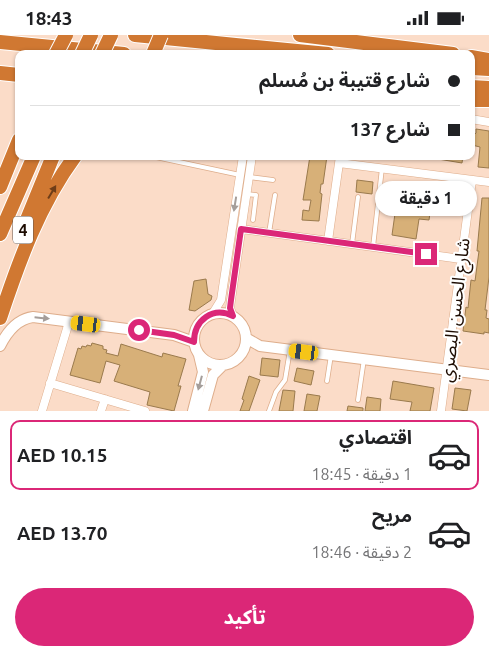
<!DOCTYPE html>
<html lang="ar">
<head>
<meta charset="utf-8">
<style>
	:root { --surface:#fff; --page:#f6f6f6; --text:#202124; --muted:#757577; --line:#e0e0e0; --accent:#db2777 }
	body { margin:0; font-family:Ubuntu,"Noto Sans Arabic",sans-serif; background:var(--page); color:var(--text); direction:rtl; height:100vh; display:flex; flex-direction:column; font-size:19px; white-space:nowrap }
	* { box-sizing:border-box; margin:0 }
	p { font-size:16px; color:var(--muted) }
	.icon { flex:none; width:28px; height:28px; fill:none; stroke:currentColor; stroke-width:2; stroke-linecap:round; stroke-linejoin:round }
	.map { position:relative; height:376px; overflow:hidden; direction:ltr }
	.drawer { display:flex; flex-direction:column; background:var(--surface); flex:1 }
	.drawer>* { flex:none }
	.guide { position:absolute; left:15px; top:15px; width:460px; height:110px; border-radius:10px; box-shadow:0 1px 4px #0004; direction:rtl; display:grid; align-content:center; height:110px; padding:0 15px; background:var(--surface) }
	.end { position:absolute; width:22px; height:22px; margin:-11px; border:6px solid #db2777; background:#fff; box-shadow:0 0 0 2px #fff }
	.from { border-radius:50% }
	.bubble { position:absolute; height:35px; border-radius:18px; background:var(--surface); box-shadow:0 1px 4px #0004; font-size:16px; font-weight:700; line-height:35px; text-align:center; direction:rtl }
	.car { position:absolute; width:15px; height:30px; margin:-15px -8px; border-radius:6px; box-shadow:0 0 4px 1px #0007; background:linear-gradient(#f5c518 24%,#345 0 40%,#f5c518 0 76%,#345 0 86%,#f5c518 0) }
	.guide b { display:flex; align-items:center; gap:18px; height:48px; font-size:19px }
	.guide b+b { border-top:1px solid var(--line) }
	.guide i { width:12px; height:12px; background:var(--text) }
	ul { padding:9px 0 0; list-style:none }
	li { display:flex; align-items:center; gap:15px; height:70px; margin:0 10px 8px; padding:0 5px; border:2px solid transparent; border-radius:10px }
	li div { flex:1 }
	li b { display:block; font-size:19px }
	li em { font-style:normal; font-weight:700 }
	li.on { border-color:var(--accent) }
	li>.icon { width:45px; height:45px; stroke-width:1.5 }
	.cta { display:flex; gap:10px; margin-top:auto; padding:10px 15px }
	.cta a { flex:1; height:58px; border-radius:30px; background:var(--accent); color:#fff; font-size:20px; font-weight:700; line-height:58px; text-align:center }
	.status { display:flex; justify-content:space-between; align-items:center; height:35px; padding:0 25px; background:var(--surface); direction:ltr }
	.status svg { height:14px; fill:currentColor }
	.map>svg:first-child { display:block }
</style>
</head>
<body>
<div class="status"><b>18:43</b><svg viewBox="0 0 49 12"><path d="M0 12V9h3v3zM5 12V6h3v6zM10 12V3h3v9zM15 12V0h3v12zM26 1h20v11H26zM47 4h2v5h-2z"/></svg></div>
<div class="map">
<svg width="489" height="376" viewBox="0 0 489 376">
	<rect width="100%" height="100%" fill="#fbdcc8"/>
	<!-- building -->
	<path fill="#d7b078" stroke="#9a7a4d" d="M476 94 489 96V133L478 132 480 112 472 110 473 101 476 98Z
		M310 121H327L323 149H321L320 158 322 159 319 186 302 185 303 175 309 176 311 165H303Z
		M438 121H463L462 128 438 124Z
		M357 145 373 147 372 159 356 157Z
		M399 150 437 156 434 171H431L429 185 419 184 416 204 392 200Z
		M482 163H489V242L485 275H487L486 283 489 284V298L484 297V299L463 296 466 272 468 273 471 245 475 246 479 216H477Z
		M206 244 208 259 212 261 211 265 195 276 189 275 194 246Z
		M92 308 103 311V314L107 315 106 318 118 321 121 309 162 322 163 318 186 324 178 351H181L174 376 147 370 150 357 114 346 120 330 106 326 100 348 70 340 78 313 81 314 82 311 86 312 87 310 91 311Z
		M262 323 280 325 278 342 260 340Z
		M297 333 314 336 311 350 294 346Z
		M249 341 260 345 249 376H240L244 365 242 364Z
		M393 346 434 353 430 376H410L412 367 390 364Z
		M455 353 471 355 467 376 452 374Z
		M283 355 295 356 293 376H279Z
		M307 359 320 361 317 376H304Z
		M367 362 381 364 380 376H365Z
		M348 371 363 373V376H347Z"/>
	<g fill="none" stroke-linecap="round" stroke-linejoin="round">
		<defs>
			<path id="lane" d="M151 121 240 140
				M249 142 273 145
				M246 159 256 160 253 185
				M269 198 275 160
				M352 209 358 162
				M373 212 382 133
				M327 346 331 320
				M358 365 364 324
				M269 376 276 357 285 345 290 315"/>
			<path id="street" d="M471 84 489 87
				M339 128 489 147
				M241 194 461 224
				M328 206 340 121
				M213 278 221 265 243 121
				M233 281 230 273 231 265 252 121
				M50 348 145 376
				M42 376 69 287
				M101 376 105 364
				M441 376 472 145"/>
			<path id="secondary" d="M194 304a26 26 0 1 1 52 0a26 26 0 1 1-52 0Z
				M246 303 260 311 489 340
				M0 311C7 297 17 284 33 282L174 300 194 307
				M193 376 203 337 199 320
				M203 376 213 340 223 330"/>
			<path id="highway" d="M135 0 328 19
				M300 0 453 19
				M0 7 124 19
				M471 22 489 25
				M471 33 489 34
				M0 38 19 40
				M471 52 489 53
				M471 65H489
				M0 152 19 105
				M24 192 53 121
				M0 199 34 121
				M0 283C19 226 39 170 75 121"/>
		</defs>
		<!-- lane casing -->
		<use href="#lane" stroke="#dead8b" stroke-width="5.5"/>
		<!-- street casing -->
		<use href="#street" stroke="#dead8b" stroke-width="9"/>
		<!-- secondary casing -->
		<use href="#secondary" stroke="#dead8b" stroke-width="12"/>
		<!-- highway casing -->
		<use href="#highway" stroke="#fff" stroke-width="16"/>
		<!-- lane -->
		<use href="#lane" stroke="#fff" stroke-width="4"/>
		<!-- street -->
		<use href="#street" stroke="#fff" stroke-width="8"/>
		<!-- secondary -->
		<use href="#secondary" stroke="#fff" stroke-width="10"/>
		<!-- highway -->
		<use href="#highway" stroke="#d07832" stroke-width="14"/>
		<defs>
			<path id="highway-bridge" d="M56 19 66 0
				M82 19 91 0
				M102 19 111 0
				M153 19 161 0"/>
		</defs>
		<!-- highway-bridge casing -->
		<use href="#highway-bridge" stroke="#fff" stroke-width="16" stroke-linecap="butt"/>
		<!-- highway-bridge -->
		<use href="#highway-bridge" stroke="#d07832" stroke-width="14"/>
	</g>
	<!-- one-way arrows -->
	<defs><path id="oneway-solid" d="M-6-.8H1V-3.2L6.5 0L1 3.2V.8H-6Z" transform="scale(1.25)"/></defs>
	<use fill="#6e3d18" href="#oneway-solid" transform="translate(52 157) rotate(-59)"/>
	<g fill="#a59e9a">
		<use href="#oneway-solid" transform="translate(235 169) rotate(99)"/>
		<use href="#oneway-solid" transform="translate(42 283) rotate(6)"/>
		<use href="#oneway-solid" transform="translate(200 348) rotate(105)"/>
	</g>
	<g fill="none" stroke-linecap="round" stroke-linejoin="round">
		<!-- route -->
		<path stroke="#db2777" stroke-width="6" d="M139 295 174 300 194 307C194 285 213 271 233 281L230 273 231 265 241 194 426 219"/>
	</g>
	<g text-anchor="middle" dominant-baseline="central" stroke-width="4" stroke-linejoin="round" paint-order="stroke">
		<!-- shield labels -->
		<rect fill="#fff" stroke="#61554e" stroke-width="1" x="13" y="181.5" width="20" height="27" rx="4"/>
		<g font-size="16" font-weight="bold" fill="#1d0c02">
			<text x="23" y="195">4</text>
		</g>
		<!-- street labels -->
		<g font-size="18" fill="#1d0c02" stroke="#fff">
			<text transform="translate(454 275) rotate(-83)">شارع الحسن البصري</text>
		</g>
	</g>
</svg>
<i class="end from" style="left:139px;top:295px"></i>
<i class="end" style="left:426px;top:219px"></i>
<div class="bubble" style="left:375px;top:146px;width:102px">1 دقيقة</div>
<i class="car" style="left:86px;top:289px;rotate:277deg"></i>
<i class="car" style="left:304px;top:317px;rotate:277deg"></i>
<div class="guide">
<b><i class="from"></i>شارع قتيبة بن مُسلم</b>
<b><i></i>شارع 137</b>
</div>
</div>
<section class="drawer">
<ul>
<li class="on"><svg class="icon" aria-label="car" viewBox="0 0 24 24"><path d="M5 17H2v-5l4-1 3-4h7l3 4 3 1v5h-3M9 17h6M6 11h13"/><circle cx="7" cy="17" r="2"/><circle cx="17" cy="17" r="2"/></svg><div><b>اقتصادي</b><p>1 دقيقة · 18:45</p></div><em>AED 10.15</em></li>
<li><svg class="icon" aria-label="car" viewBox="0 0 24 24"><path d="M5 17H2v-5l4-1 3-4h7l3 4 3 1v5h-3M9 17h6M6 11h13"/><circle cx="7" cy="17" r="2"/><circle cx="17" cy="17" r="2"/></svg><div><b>مريح</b><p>2 دقيقة · 18:46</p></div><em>AED 13.70</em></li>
</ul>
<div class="cta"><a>تأكيد</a></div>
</section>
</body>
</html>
